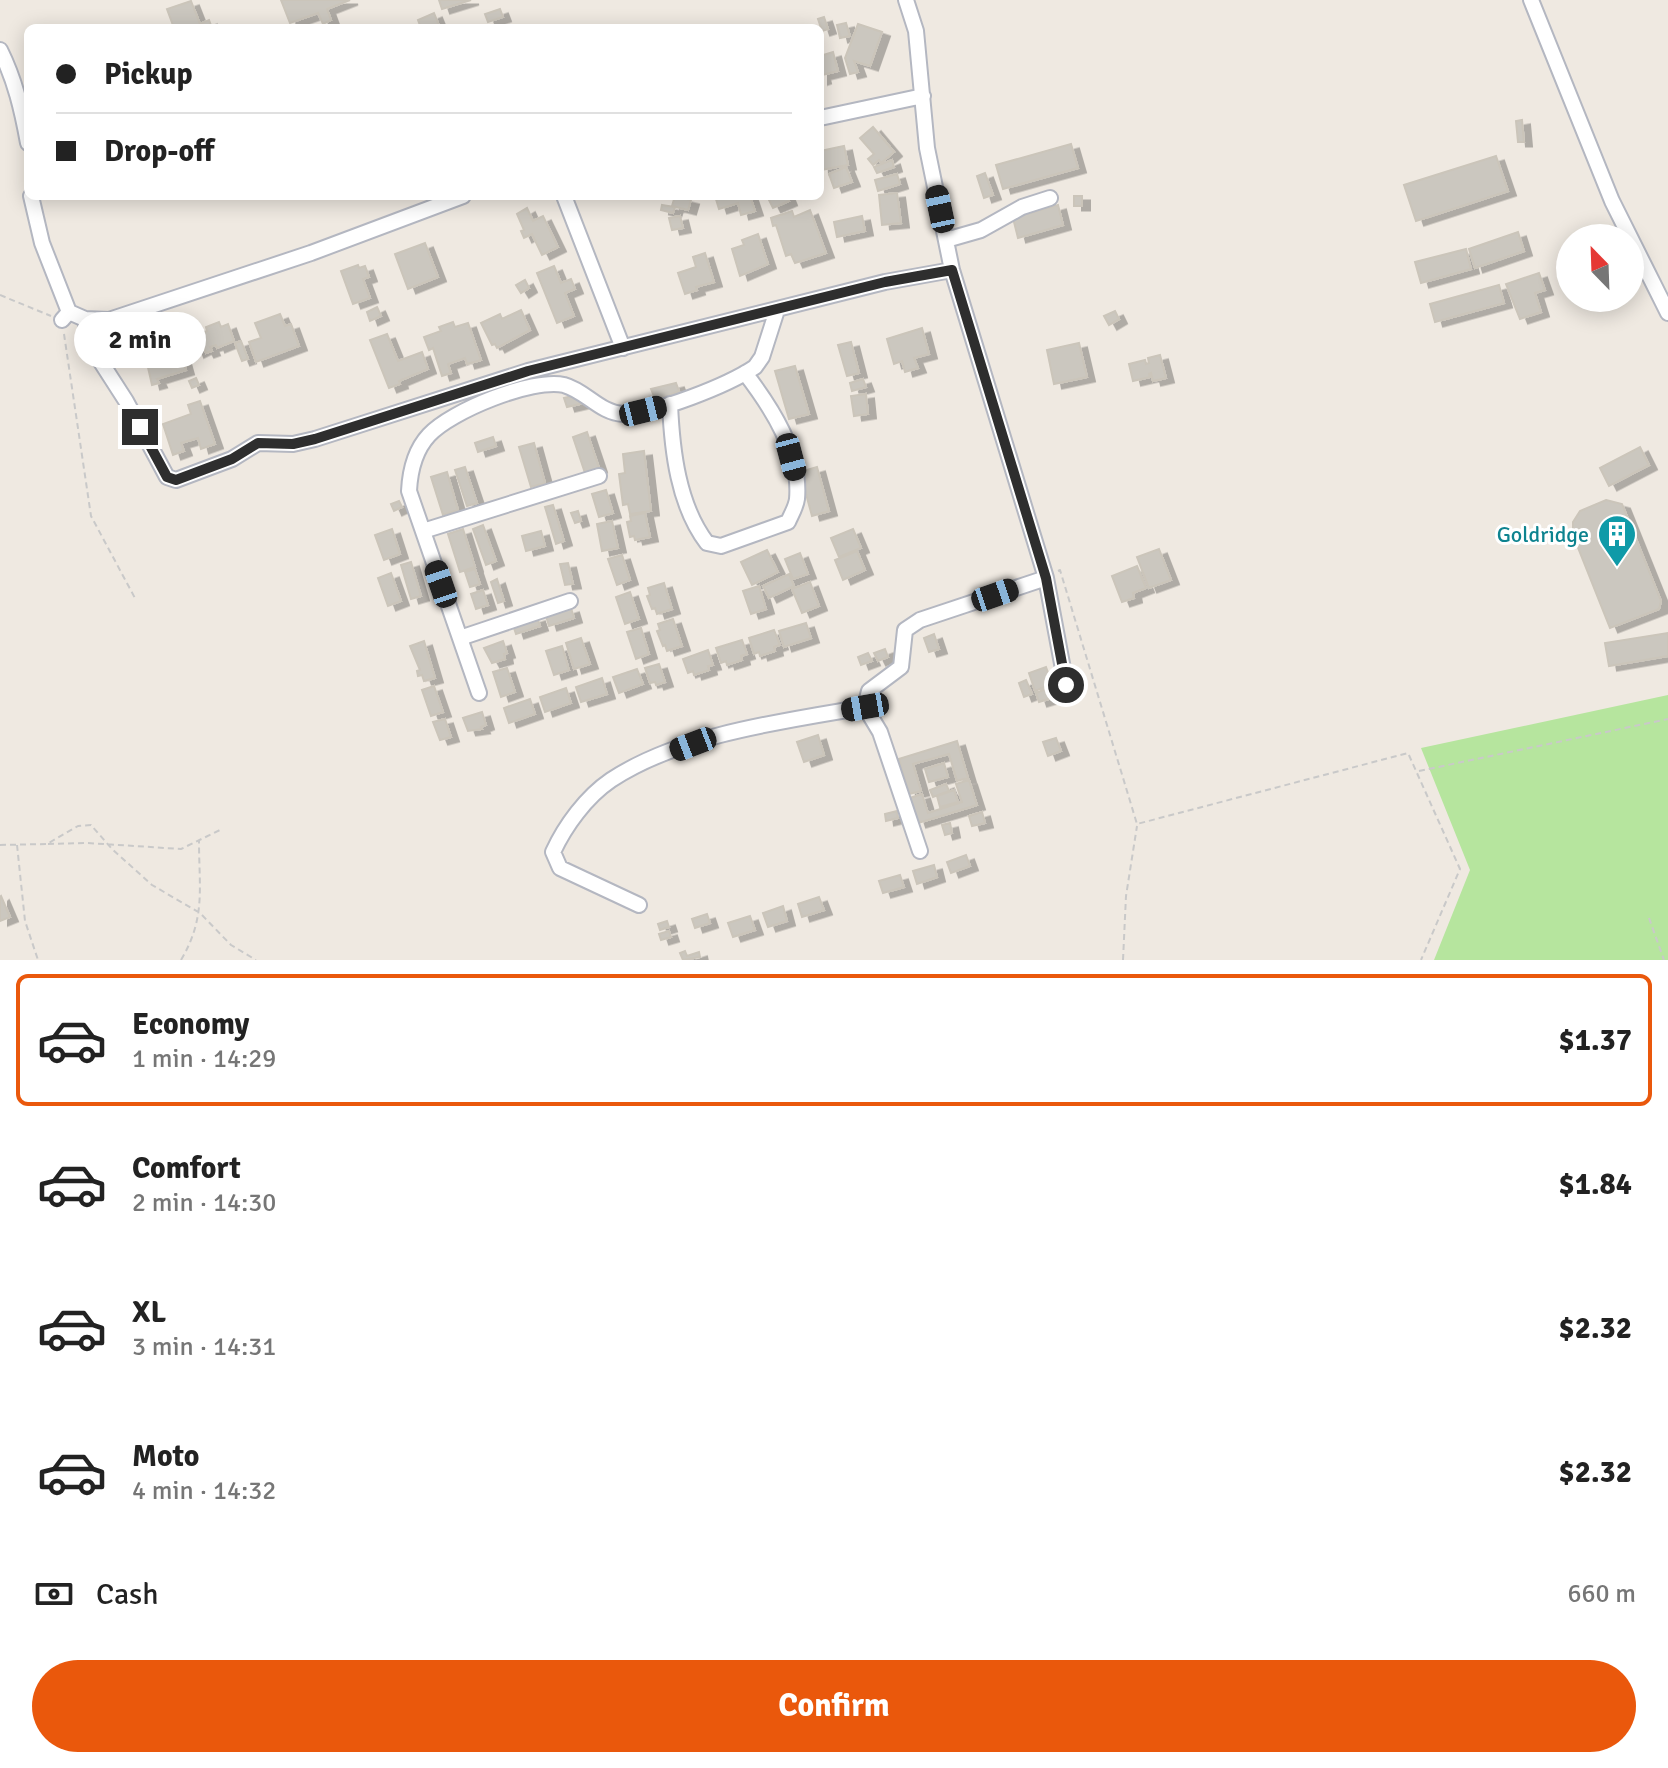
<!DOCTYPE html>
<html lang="en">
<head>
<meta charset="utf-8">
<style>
	:root { --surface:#fff; --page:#f2f2f2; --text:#222; --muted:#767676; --line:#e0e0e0; --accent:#ea580c }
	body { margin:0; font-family:Signika,sans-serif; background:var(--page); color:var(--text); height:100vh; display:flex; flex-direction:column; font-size:30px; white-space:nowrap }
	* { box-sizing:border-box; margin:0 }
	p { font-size:26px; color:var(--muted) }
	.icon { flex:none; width:44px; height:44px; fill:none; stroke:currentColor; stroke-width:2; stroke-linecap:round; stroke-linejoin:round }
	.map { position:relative; height:960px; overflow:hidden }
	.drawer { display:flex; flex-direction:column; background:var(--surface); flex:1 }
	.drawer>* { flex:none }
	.guide { position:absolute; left:24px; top:24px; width:800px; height:176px; border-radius:12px; box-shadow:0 4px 20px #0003; display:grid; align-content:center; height:176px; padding:0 32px; background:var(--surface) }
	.needle { width:52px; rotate:337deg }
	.buttons { position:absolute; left:1556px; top:224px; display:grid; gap:16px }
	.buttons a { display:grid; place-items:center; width:88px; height:88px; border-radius:50%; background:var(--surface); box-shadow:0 4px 20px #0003; font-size:40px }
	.end { position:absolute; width:36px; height:36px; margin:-18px; border:10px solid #2e2e2e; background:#fff; box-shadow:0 0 0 4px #fff }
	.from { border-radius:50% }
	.bubble { position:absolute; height:56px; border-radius:28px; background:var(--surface); box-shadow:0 4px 20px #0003; font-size:26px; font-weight:800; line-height:56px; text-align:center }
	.car { position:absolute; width:24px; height:48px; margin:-24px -12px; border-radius:10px; box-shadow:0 0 6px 2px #0007; background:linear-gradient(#222 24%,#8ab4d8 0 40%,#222 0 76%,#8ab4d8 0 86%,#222 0) }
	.guide b { display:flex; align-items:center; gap:28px; height:76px; font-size:30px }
	.guide b+b { border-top:2px solid var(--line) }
	.guide i { width:20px; height:20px; background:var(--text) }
	ul { padding:14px 0 0; list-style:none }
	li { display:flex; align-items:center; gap:24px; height:132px; margin:0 16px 12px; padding:0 16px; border:4px solid transparent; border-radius:12px }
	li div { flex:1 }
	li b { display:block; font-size:30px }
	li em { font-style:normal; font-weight:800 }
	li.selected { border-color:var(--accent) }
	li>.icon { width:72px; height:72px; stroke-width:1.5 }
	.pay { display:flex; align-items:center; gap:20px; height:88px; padding:0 32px; font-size:30px }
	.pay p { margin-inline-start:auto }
	.button { display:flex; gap:16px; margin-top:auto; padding:16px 32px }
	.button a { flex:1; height:92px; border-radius:48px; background:var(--accent); color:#fff; font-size:32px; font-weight:800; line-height:92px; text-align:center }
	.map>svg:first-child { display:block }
</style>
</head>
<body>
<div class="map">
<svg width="1668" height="960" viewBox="0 0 1668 960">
	<defs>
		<filter id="shadow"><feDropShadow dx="8" dy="4.5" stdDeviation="0" flood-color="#0004"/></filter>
	</defs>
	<rect width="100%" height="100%" fill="#efe9e1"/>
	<!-- green -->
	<path fill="#b6e59e" d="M1668 695V960H1434L1470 870 1421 748Z"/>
	<!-- building -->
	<path fill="#cbc7bf" stroke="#cbc5ba" stroke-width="2" filter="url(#shadow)" d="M281 0H350L327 9 331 20 323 24 318 13 290 23Z
		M439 0H471L442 9Z
		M191 1 200 24 209 20 212 28H174L167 9Z
		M500 9 503 17 488 22 485 14Z
		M434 13 440 28H421L418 20Z
		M824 17 828 29 822 31 818 19Z
		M846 23 850 36 840 38 837 25Z
		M858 24 882 32 870 66 854 61 858 72 850 74 845 58Z
		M833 52 838 71 822 75 823 79 820 80V56Z
		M1522 120 1524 142H1518L1516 121Z
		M873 127 894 152 881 163 879 160 873 165 868 159 874 154 860 138Z
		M1071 144 1078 168 1003 189 996 165Z
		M844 146 848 165 821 170 820 151Z
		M1496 156 1508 191 1416 221 1404 185Z
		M892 160 894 167 877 173 874 167Z
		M846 167 852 182 834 188 829 174Z
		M985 173 993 195 984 198 977 176Z
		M897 174 900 184 878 191 875 180Z
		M897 193 901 223 882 225 879 195Z
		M675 196 691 200 688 210 672 206Z
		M715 196H750L755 211 741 215 738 203 719 209Z
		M778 196H787L789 201 773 208 769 200Z
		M1074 196H1082V206H1074Z
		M662 205 675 207 673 213 661 210Z
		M1058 205 1063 225 1018 238 1013 218Z
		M527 208 533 221 543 216 558 247 542 255 532 234 524 238 521 231 524 230 517 214Z
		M810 210 826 253 795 263 791 254 786 256 776 225 773 226 771 218 792 211 794 217Z
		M680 216 683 228 672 230 669 218Z
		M862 216 865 231 837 237 834 222Z
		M1518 232 1524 251 1475 268 1469 249Z
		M758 234 768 264 740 276 732 249 744 245 742 240Z
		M425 243 438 277 408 289 395 254Z
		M1466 249 1471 269 1421 283 1415 262Z
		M705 253 714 282 696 287 697 290 685 294 678 273 696 267 693 257Z
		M358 265 359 268 365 266 369 277 363 279 370 298 353 304 341 271Z
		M554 266 561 283 571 279 575 289 565 293 574 316 557 323 537 273Z
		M1539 273 1545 290 1535 293 1541 312 1520 319 1506 284Z
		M525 280 529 288 521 293 516 285Z
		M1499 285 1504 303 1435 322 1430 304Z
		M377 307 381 316 370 321 367 312Z
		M521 310 530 330 497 348 495 344 492 345 481 323 500 314 502 319Z
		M1115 311 1119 319 1109 325 1104 316Z
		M280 314 285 326 291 324 299 346 256 362 249 342 261 338 255 323Z
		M219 322 221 327 228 324 234 341 217 348 216 345 210 347 212 351 206 353 204 349 196 353 190 337 207 331 206 327Z
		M453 322 455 327 468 323 481 360 467 364 465 358 448 364 451 373 442 376 433 348 429 350 424 337 441 331 439 327Z
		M922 328 929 354 914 358 918 368 905 372 902 361 894 364 887 339Z
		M387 334 398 361 422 352 428 369 399 381 400 384 389 388 370 340Z
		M241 341 248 359 242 361 235 343Z
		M167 342 172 355 181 352 186 370 157 379 159 383 152 385 144 350Z
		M851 342 859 373 847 376 838 345Z
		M1079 343 1087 377 1054 384 1047 350Z
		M1160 355 1166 378 1153 381 1151 373 1149 374 1150 377 1133 381 1129 364 1145 360 1146 364 1149 363 1148 358Z
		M795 366 809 414 789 419 775 371Z
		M196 378 199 385 192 388 189 381Z
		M863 379 866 387 852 391 850 383Z
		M676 383 679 391 656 401 651 389Z
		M866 394 868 414 854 416 851 396Z
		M577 395 580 404 567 407 564 398Z
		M200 401 215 444 201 449 198 438 181 443 184 451 173 455 163 424 191 414 188 405Z
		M587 432 599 468 585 473 573 437Z
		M493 437 496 446 478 452 475 443Z
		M534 443 545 483 531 487 519 447Z
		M1640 447 1649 465 1609 486 1600 468Z
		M644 451 651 511 630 514 628 504 623 505 619 474 625 473 623 454Z
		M465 467 477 503 467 506 455 470Z
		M817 467 829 511 812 516 800 472Z
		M447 472 458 510 443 515 431 477Z
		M606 490 613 513 599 517 592 494Z
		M1606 500 1622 504 1661 601 1659 609 1610 628 1573 535V522L1580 511Z
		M399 501 402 507 394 511 391 504Z
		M553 505 564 541 556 544 545 507Z
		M578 511 581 521 575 523 571 513Z
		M645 513 650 537 635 540 634 536 630 537 627 522 631 521 630 516Z
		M612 521 618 548 602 551 597 524Z
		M483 525 496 561 486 565 473 529Z
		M392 529 400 554 384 560 375 535Z
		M463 529 475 567 460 572 448 534Z
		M853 529 861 548 839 557 831 538Z
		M541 531 545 546 526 551 522 536Z
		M1159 549 1171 580 1149 588 1137 557Z
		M767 550 778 572 752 585 741 562Z
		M857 551 865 570 843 580 835 560Z
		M800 553 808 574 793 579 785 559Z
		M622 555 630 580 617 585 608 559Z
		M411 562 421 596 411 599 401 565Z
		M568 563 573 584 565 585 560 564Z
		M1137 566 1146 588 1133 593 1134 598 1122 602 1112 576Z
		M475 569 480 584 470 587 465 572Z
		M391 573 401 601 388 606 378 578Z
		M789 574 794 586 769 598 763 586Z
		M497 579 504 601 498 603 491 582Z
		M810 582 819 606 802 613 792 589Z
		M664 583 672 609 657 614 655 608 652 609 647 596 650 595 648 588Z
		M759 586 766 609 751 614 743 591Z
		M483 590 488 605 476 609 471 594Z
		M630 592 639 619 625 624 616 597Z
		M571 608 574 618 549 626 546 616Z
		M537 617 540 626 516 634 513 625Z
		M673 619 682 646 667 651 665 645 663 646 657 631 660 630 658 624Z
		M806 623 811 638 784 647 779 631Z
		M641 628 649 654 636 659 627 632Z
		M774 630 780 645 774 647 775 651 760 656 759 652 754 654 749 638Z
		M1668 633V656L1609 666 1605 643Z
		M934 634 939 649 929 652 924 638Z
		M581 638 590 664 574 669 566 643Z
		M742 640 747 654 741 656 742 660 727 665 726 661 721 663 716 648Z
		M424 641 435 678 424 681 422 675 418 676 417 671 420 670 410 646Z
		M503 641 507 653 504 654 505 659 492 663 484 648Z
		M562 646 569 670 554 675 546 651Z
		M885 649 888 657 878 661 874 653Z
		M708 650 713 665 708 666 709 670 694 675 693 671 688 673 683 659Z
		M868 653 872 661 861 665 858 657Z
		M659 664 665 682 656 685 655 682 650 683 645 668Z
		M1046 667 1052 684 1035 691 1029 673Z
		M507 668 515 692 501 697 493 672Z
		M637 669 643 684 619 693 613 677Z
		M602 678 607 694 581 702 576 687Z
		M1026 680 1032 694 1024 697 1019 683Z
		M434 686 443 712 431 716 422 690Z
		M566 688 571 703 545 712 540 697Z
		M1048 688 1052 698 1039 702 1036 693Z
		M530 699 535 714 509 723 504 708Z
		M482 712 486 725 481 727 482 729 468 731 463 718Z
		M445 719 451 737 440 740 433 722Z
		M818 735 824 755 804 762 797 742Z
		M1056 738 1061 751 1048 756 1043 742Z
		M957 741 968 778 957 781 949 754 913 764 921 791 909 794 899 759Z
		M944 763 948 777 929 782 925 769Z
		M969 780 977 805 918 823 910 798 922 794 928 813 962 802 956 784Z
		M946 784 949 791 933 797 930 790Z
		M954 790 958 802 940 807 937 796Z
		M897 811 898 818 886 821 885 814Z
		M982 812 985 823 972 826 969 816Z
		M950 823 952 833 945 835 942 825Z
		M966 855 970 866 951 873 947 862Z
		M934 865 937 877 917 884 913 871Z
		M900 875 904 887 883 893 879 881Z
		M1 896 10 917 0 921V897Z
		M819 897 824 910 802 917 798 904Z
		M783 906 787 921 768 927 763 913Z
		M707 914 710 923 695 928 692 919Z
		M750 916 755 930 733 937 728 923Z
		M667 921 669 927 660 930 658 924Z
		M669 931 671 937 661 940 659 934Z
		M685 951 687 956 699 952 700 957 683 960 680 953Z"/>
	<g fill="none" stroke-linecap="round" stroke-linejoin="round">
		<defs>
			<path id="minor" d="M906 0 916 31 927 148 952 270 1046 578 1066 685
				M1531 0 1612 201 1668 313
				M0 50C15 80 22 110 28 143
				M820 118 923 96
				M31 196 42 243 69 312 62 320
				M564 196 623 348
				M946 240 981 230 1022 207 1050 198
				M69 312 85 319 109 320 311 253 463 196
				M85 319 90 345 126 401 167 477 176 480 232 459 258 443 293 444 315 439 528 371 885 282 952 270
				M670 404C672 450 678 505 707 543L721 546 788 522C791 515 796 507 797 499 801 453 772 408 745 373
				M423 531 599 476
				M460 638 570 601
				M479 693 409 491C410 471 415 450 429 435 451 411 532 378 564 385 586 391 600 413 623 414 656 414 728 385 755 367L762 357 777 310
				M920 851 880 732 865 707 869 691 901 667 905 630 920 620 1046 578
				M639 905 560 868 553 852C565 826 586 797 611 780 681 734 784 721 865 707"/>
		</defs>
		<!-- minor casing -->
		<use href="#minor" stroke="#b4b7c1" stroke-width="18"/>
		<!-- path -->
		<path stroke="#c9c9c9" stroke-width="2" stroke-dasharray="6 4" stroke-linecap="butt" d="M0 295 51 316
			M64 334 91 516 136 600
			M1058 571 1060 570 1137 824 1408 753 1460 869 1421 960
			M1419 771 1668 719
			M48 844 88 843 181 849 222 829
			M0 845 47 844 78 826 91 825 112 849 152 885 200 913 231 945 256 960
			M17 845 25 921 38 960
			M1649 918 1664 960
			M181 960C206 918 199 888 199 841
			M1123 960 1126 896 1137 826"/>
		<!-- minor -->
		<use href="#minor" stroke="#fff" stroke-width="14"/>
	</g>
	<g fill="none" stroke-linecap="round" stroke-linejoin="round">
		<!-- route -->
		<path stroke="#2e2e2e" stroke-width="10" d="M140 427 167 477 176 480 232 459 258 443 293 444 315 439 528 371 885 282 952 270 1046 578 1066 685"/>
	</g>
	<!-- icons -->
	<defs>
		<symbol id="building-pin" viewBox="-11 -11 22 30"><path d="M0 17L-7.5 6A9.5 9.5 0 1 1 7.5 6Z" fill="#0f9aa8" stroke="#fff"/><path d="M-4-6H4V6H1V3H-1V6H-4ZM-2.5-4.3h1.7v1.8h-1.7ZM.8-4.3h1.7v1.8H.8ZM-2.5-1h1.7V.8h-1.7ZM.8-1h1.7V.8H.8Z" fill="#fff"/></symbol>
	</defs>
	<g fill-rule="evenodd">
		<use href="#building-pin" x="1595" y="512" width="44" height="60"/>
	</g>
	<g text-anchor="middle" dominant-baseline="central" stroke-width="6" stroke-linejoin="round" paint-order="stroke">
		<!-- culture labels -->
		<g font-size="22" fill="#0d838f" stroke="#fff" text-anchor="end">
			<text x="1589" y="534">Goldridge</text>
		</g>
	</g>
</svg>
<div class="buttons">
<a><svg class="needle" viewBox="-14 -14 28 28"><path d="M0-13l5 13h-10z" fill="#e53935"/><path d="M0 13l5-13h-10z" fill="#767676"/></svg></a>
</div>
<i class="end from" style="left:1066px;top:685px"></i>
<i class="end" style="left:140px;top:427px"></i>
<div class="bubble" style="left:74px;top:312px;width:132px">2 min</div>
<i class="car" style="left:940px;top:209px;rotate:348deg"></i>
<i class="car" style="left:643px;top:411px;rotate:76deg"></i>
<i class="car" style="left:791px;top:457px;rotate:165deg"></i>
<i class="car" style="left:441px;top:584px;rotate:341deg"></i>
<i class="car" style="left:995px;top:595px;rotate:71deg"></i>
<i class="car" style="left:865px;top:707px;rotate:260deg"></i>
<i class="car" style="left:693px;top:744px;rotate:249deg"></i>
<div class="guide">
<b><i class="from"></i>Pickup</b>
<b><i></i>Drop-off</b>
</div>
</div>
<section class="drawer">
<ul>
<li class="selected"><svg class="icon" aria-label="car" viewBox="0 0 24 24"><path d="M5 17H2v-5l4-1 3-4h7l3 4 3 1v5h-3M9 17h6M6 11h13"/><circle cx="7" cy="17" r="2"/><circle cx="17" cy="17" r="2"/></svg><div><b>Economy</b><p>1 min · 14:29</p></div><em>$1.37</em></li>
<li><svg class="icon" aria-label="car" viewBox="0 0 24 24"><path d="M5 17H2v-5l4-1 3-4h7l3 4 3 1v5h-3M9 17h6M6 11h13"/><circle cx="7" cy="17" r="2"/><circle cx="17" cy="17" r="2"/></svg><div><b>Comfort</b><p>2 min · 14:30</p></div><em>$1.84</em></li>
<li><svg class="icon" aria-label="car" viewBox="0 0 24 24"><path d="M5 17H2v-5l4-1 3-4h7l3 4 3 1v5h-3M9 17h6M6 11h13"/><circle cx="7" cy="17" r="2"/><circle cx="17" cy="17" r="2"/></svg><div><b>XL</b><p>3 min · 14:31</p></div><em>$2.32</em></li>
<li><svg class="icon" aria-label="car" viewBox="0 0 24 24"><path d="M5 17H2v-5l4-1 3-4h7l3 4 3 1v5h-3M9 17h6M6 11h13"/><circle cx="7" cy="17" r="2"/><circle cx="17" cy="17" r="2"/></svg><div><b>Moto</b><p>4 min · 14:32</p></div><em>$2.32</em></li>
</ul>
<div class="pay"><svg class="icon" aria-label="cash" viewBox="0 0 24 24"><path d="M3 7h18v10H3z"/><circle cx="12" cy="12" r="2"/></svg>Cash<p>660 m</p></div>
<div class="button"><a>Confirm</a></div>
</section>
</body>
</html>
